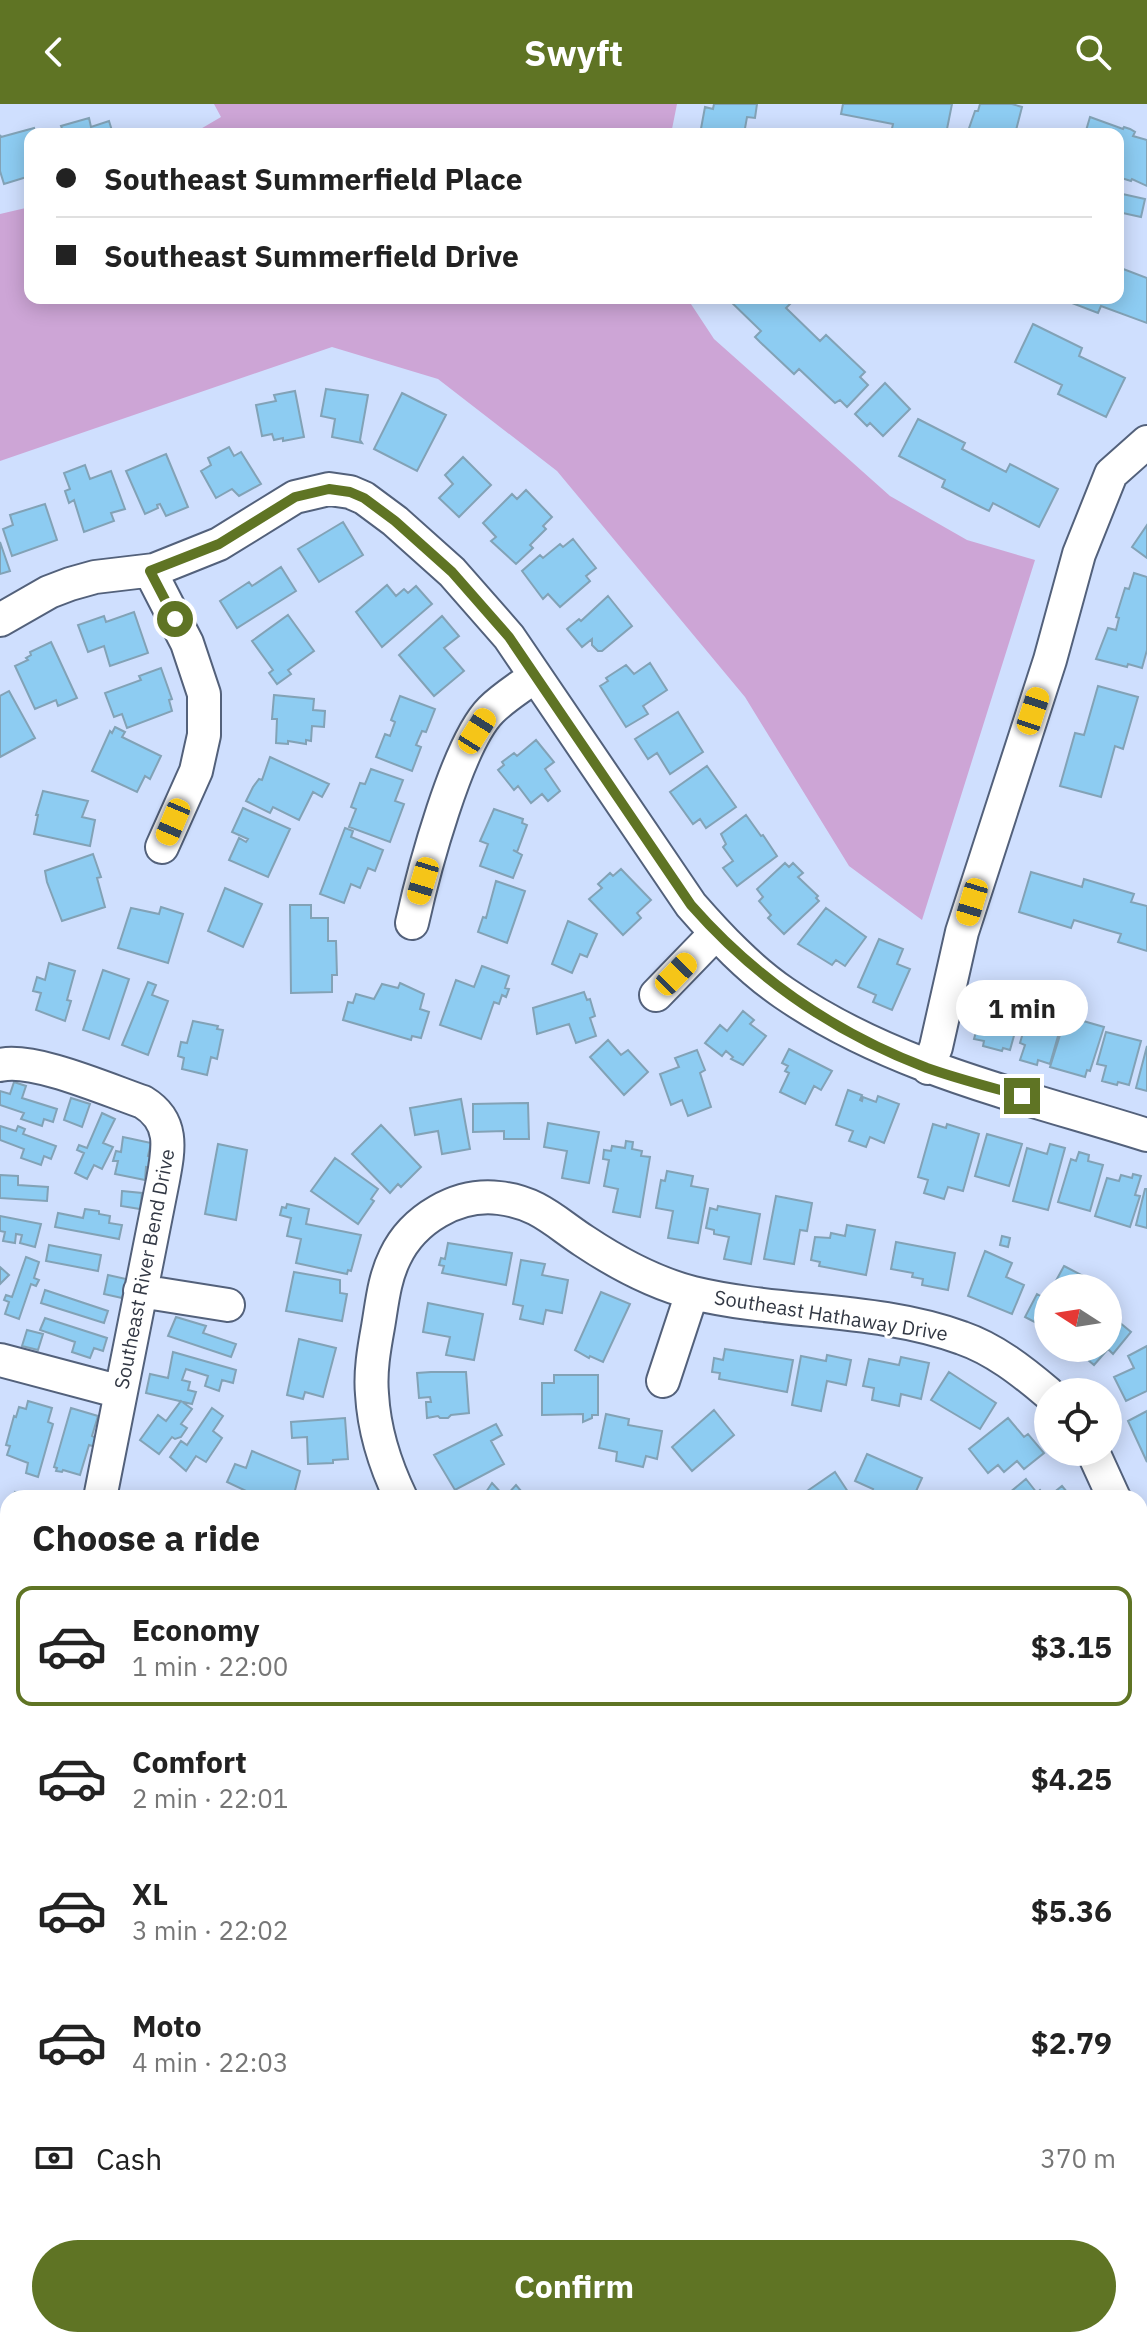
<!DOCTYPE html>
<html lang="en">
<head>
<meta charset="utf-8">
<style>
	:root { --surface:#fff; --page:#f2f2f2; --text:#222; --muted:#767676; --line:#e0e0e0; --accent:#5f7424 }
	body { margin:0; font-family:"IBM Plex Sans",sans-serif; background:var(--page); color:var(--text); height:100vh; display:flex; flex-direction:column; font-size:30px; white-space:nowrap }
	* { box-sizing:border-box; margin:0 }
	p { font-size:26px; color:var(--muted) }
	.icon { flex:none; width:44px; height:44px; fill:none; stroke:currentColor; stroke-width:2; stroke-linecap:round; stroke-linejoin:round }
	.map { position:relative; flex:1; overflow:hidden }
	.side { position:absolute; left:0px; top:1386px; width:1148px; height:858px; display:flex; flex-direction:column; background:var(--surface); border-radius:24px 24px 0 0; box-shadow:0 4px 20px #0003 }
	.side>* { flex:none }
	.hud { position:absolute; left:24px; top:24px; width:1100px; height:176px; border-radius:16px; box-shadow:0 4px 20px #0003; display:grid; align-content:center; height:176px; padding:0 32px; background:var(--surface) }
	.needle { width:52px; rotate:282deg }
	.buttons { position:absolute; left:1034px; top:1170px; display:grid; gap:16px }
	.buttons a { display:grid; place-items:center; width:88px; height:88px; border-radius:50%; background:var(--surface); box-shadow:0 4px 20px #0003; font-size:40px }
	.end { position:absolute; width:36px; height:36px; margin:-18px; border:10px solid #5f7424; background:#fff; box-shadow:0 0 0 4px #fff }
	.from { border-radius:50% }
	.bubble { position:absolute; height:56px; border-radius:28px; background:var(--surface); box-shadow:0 4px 20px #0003; font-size:26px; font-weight:700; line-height:56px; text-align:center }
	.car { position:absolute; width:24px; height:48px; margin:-24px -12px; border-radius:10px; box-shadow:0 0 6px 2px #0007; background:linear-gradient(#f5c518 24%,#345 0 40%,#f5c518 0 76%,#345 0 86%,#f5c518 0) }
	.hud b { display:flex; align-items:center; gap:28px; height:76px; font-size:30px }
	.hud b+b { border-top:2px solid var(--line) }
	.hud i { width:20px; height:20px; background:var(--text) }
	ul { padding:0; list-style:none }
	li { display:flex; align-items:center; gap:24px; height:120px; margin:0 16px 12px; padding:0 16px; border:4px solid transparent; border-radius:16px }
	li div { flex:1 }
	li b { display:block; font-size:30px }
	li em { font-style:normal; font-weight:700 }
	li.active { border-color:var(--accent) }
	li>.icon { width:72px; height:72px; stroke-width:1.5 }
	h2 { padding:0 32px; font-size:36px; line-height:96px }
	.pay { display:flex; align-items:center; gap:20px; height:88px; padding:0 32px; font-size:30px }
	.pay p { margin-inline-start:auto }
	.primary-button { display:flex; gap:16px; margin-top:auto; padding:16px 32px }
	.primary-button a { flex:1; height:92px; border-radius:48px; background:var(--accent); color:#fff; font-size:32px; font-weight:700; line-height:92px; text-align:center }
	header { display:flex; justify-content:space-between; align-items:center; height:104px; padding:0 32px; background:var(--accent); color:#fff; font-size:36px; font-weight:700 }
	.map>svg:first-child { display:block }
</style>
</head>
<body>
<header><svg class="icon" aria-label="back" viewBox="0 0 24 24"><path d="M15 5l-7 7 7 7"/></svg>Swyft<svg class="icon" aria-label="search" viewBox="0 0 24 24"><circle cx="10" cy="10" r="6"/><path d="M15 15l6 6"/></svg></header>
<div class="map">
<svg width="1147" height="2243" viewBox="0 0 1147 2243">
	<rect width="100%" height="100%" fill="#cfdffe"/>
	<!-- built -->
	<path fill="#c2d4fa" d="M2 1986 8 1987V2236H52L50 2243H0Z"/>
	<!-- green -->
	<path fill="#cda5d6" d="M214 0H677L671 30H192L221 13Z
		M30 103V194H687L714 235 890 392 967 436 1035 456 922 816 849 762 745 593 557 367 438 275 332 243 0 357V110Z
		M276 2236H541L542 2243H274Z"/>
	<!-- building -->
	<path fill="#8dccf2" stroke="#82a2b6" stroke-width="2" d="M714 0H757L755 14 747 13 744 30H700L705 3 713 5Z
		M843 0H952L946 30 891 29 893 20 841 10Z
		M980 0H1012L1022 3 1015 30H967L975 7H978Z
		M1090 13 1123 25 1124 23 1130 25 1135 28 1133 32 1147 36V82L1132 75 1131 77 1118 73V30H1085Z
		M89 14 91 23 109 17 113 30H52L63 27 61 22Z
		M34 24 35 30H30V72L4 80 0 67V31L1 33Z
		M1118 89 1145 95 1141 113 1118 108Z
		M1118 163 1147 174V219L1101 202 1098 209 1059 194H1118Z
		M727 194H788L792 198 786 204 820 237 826 231 865 268 860 273 868 281 847 303 840 296 835 299 799 265 794 270 760 238 755 233 761 227Z
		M1033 220 1082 244 1079 252 1125 274 1106 313 1058 290 1062 281 1015 258Z
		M885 279 910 305 883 332 870 319 867 322 855 310Z
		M326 285 368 291 360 336 362 339 332 333 335 315 321 312Z
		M295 287 304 333 283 337V334L274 336 272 330 262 332 256 301 276 297 274 291Z
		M402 289 446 311 417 367 374 345Z
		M918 315 965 339 962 345 1006 368 1010 360 1058 385 1039 423 993 399 989 407 979 402 942 383 945 376 899 352Z
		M229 343 234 352 241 348 261 380 239 392 232 385 216 394 201 367 211 361 208 354Z
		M166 350 188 403 166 412 160 400 157 401 158 404 145 410 126 367Z
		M463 353 491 381 459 413 439 394 453 380 445 371Z
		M85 361 90 375 111 367 125 405 111 409 114 417 84 428 74 396 69 399 65 387 70 385 64 369Z
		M526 386 552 413 543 422 546 425 530 441 533 444 516 460 491 437 496 433 483 419 512 390 517 395Z
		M45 400 57 436 12 452 3 425 13 421 10 411Z
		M343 418 363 451 319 478 298 445Z
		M1147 421V454L1132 443Z
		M573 435 596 464 586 472 590 477 560 503 548 490 543 495 522 467 540 451 543 454 560 440 563 443Z
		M0 438 10 467 0 470Z
		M281 463 296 487 237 524 220 497 249 478 252 482Z
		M1134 469 1147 473V546L1142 564 1128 560 1127 563 1096 555 1108 524 1116 526 1119 514 1116 513 1125 484 1129 485Z
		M387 481 396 492 404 485 408 489 416 482 432 500 382 543 356 508Z
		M608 492 632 522 602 547H598L592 541V535L582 543 567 525 579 515 581 517Z
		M134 508 148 549 110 562 104 542 88 548 78 521 104 512 106 518Z
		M288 511 314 547 288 566 291 570 277 580 269 569 273 566 252 537Z
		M442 512 459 532 444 544 464 567 434 592 399 551Z
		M51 538 77 594 58 602 56 596 35 605 15 562 28 556 26 554 31 551 30 548Z
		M650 559 667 586 643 602 648 610 626 623 600 582 608 577 606 574 626 561 634 570Z
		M161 564 172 595 169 596 172 607 127 624 122 610 114 613 105 589 141 576 139 572Z
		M1098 582 1138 593 1123 645 1115 642 1101 693 1060 682 1075 629 1084 631Z
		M9 587 35 634 0 653V592Z
		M274 591 314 595 313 606 325 607 324 623 312 622 311 637 306 636V640L288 637V640L276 639 277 615H272Z
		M400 592 435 605 426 628 422 627 416 641 421 643 412 667 376 653 385 630 390 632 395 618 391 616Z
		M678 608 703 648 670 670 657 649 648 655 635 635Z
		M115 623 125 628 122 633 161 652 150 675 145 672 137 688 92 667 110 627 112 629Z
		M536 636 554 658 545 665 560 687 548 697 542 690 531 699 518 682 514 686 498 666 504 661 502 658 514 649 517 652Z
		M270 653 329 680 322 693 313 688 299 716 273 703 270 709 246 697 253 683 259 675 262 676Z
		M707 662 736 703 706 724 700 715 693 720 670 688Z
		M371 665 403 676 395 697 404 700 390 738 349 723 356 705 351 703 360 679 365 680Z
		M43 687 88 697 82 713 95 716 90 742 34 730 38 711H36Z
		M243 704 290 725 268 773 229 756 239 734 246 738 248 735 232 728Z
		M494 705 523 715 522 719 527 721 517 748 513 746 522 751 513 774 480 762 488 740 480 737Z
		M746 711 761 732 763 731 777 752 737 782 723 764 733 757 723 743 726 740 721 730Z
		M345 724 353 727 351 733 383 746 375 767 368 764 360 784 351 780 344 799 320 790Z
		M93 750 101 773 97 774 105 803 62 817 47 778 45 767Z
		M785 759 789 763 793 759 803 769 798 773 818 792 816 794 819 797 784 830 768 814 771 811 759 797 763 793 757 785Z
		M621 765 651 796 637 809 641 814 623 831 589 795 602 784 598 780 610 769 613 772Z
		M1031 768 1082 783 1084 775 1134 790 1131 798 1147 802V847L1118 838 1121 830 1107 826 1074 816 1071 824 1019 808Z
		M496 777 525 787 507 839 478 828 483 813 486 814Z
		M225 784 262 800 243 843 208 827Z
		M290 801H311V814H328V837H336L337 871H332V888L291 889Z
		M161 803 183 810 168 859 118 844 131 804 159 810Z
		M826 804 866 833 845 862 836 856 832 861 798 840Z
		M568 817 597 830 587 853 580 850 572 869 552 860Z
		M879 835 903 845 897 860 910 865 892 906 873 898 876 891 858 883Z
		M49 859 75 867 67 896 71 897 65 917 36 906 41 889 33 887 37 873 45 876Z
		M482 862 509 872 505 884 509 885 506 893 502 891 499 900 494 898 481 935 440 921 456 876 474 883Z
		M103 866 129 875 109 935 83 926Z
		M148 878 156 881 152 891 168 897 148 951 122 941Z
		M400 879 424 890 420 905 429 908 421 934 412 932 411 936 343 916 348 898 353 899 356 890 374 895 382 880 398 884Z
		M989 882 1025 892 1010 946 1003 944 1002 947 983 942 984 937 974 935Z
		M584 888 587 896 590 895 595 912 590 914 596 932 576 939 569 920 537 930 533 904Z
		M743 907 754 916 750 920 766 932 743 961 731 955 733 953 726 947 722 952 705 939 720 921 727 927Z
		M1029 908 1062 918 1050 960 1038 956 1037 961 1020 956 1025 941 1020 939Z
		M1066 912 1104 923 1090 967 1087 966 1085 973 1050 963Z
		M193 917 218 922 217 925 223 926 217 955 211 953 207 971 182 965 184 954 178 952 181 938 187 939Z
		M1106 928 1141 937 1129 981 1118 978 1117 981 1102 977 1106 962 1097 960Z
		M608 936 621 951 628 946 648 968 624 991 590 953Z
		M1147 942V987L1136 984Z
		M789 945 832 967 821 986 814 982 805 1000 780 988 789 969 785 967 788 962 782 959Z
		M697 946 705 966 700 969 711 1003 688 1012 682 996 671 1001 660 970 679 963 675 954Z
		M14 978 26 982 22 994 57 1005 53 1018 44 1015 42 1022 21 1015 24 1009 0 1001V987L10 990Z
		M848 986 862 991 860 996 862 997 863 993 876 998 878 992 899 1000 884 1039 870 1033 866 1043 849 1037 853 1027 836 1021Z
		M71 994 90 1000 82 1023 64 1016Z
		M461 995 470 1045 442 1050 438 1027 415 1031 410 1004Z
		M528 999 529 1035H504V1027L473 1028V1000Z
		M102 1009 115 1015 103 1039 113 1043 102 1065 94 1061 87 1075 75 1069 84 1049 77 1046 79 1041 87 1044Z
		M548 1019 599 1028 589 1079 562 1074 567 1047 544 1043Z
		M933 1020 946 1024 947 1020 979 1030 963 1087 948 1083 944 1095 924 1089 928 1076 918 1073Z
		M381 1021 421 1063 401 1083 398 1080 390 1089 352 1050Z
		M0 1022 16 1027 18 1022 25 1025 23 1030 56 1042 51 1055 44 1052 41 1061 21 1054 24 1045 0 1036Z
		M987 1030 1022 1040 1009 1082 975 1072Z
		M123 1033 151 1039 148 1052 153 1053 151 1064 146 1063 145 1076 115 1070 118 1057H113L116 1047 121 1048Z
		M626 1037 633 1038 632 1045 642 1047 641 1052 650 1053 640 1113 613 1108 618 1085 604 1082 609 1056 603 1055 604 1046 611 1047 612 1042 625 1044Z
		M218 1040 247 1046 236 1116 205 1110Z
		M1050 1040 1065 1044 1048 1106 1013 1097 1027 1044 1047 1050Z
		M1079 1048 1089 1051 1088 1057 1103 1061 1090 1107 1058 1098 1071 1055 1076 1057Z
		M335 1054 378 1085 371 1095 374 1097 358 1120 311 1087Z
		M667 1067 693 1072 691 1082 708 1085 698 1139 668 1134 673 1107 656 1104 661 1076 665 1077Z
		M1133 1070 1141 1072 1135 1091 1140 1092 1130 1123 1095 1112 1107 1074 1119 1077 1121 1071 1132 1074Z
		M0 1071 18 1072V1081L48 1083 47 1097 0 1094Z
		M1145 1085H1147V1124L1136 1121Z
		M122 1087 142 1089 140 1105 121 1102Z
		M776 1092 812 1099 807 1127 800 1126 794 1160 764 1155Z
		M287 1100 309 1105 306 1120 361 1131 351 1167 348 1166 347 1170 296 1159 301 1135 287 1132 291 1114 280 1111 282 1103 286 1104Z
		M718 1102 760 1110 751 1160 724 1155 729 1133 714 1130V1126L706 1124 710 1104 717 1106Z
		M85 1105 99 1107V1110L110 1112 109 1119 122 1121 119 1135 55 1123 58 1109 83 1114Z
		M0 1112 41 1120 35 1143 20 1139 22 1131 16 1130 15 1139 3 1137 5 1128 0 1127Z
		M847 1121 875 1126 866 1171 819 1162 820 1158 811 1156 815 1133 830 1134 831 1129 845 1132Z
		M1002 1132 1010 1134 1008 1143 1000 1141Z
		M896 1138 955 1149 948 1186 922 1181 923 1175 912 1173 913 1169 891 1165Z
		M448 1139 512 1149 506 1181 442 1169 444 1162 439 1161 441 1154 445 1155Z
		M49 1141 101 1151 98 1167 46 1157Z
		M985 1147 1012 1159 1006 1173 1024 1181 1012 1210 968 1192Z
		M26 1153 39 1158 34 1174 39 1176 36 1182 31 1180 19 1215 5 1210 9 1198 4 1196 6 1191 12 1193Z
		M521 1156 545 1160 542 1171 568 1176 562 1209 546 1206 543 1220 520 1215 523 1202 513 1200Z
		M1064 1162 1091 1176 1087 1184H1052Z
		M0 1163 9 1171 0 1180Z
		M294 1168 340 1176V1189L347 1190 342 1217 286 1207Z
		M108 1171 126 1175 122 1194 104 1190Z
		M45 1186 108 1207 104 1219 41 1199Z
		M601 1188 630 1200 603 1258 590 1252 589 1254 575 1246Z
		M1037 1190 1046 1195 1048 1192 1046 1224 1025 1213Z
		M428 1199 483 1210 474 1256 446 1251 450 1233 423 1228Z
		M1108 1209 1131 1228 1113 1250 1108 1245 1094 1261 1074 1244H1108Z
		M176 1213 206 1222 203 1229 236 1240 231 1253 168 1232Z
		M45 1214 107 1234 103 1247 94 1244 90 1254 72 1248 75 1238 40 1226Z
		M27 1226 43 1230 38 1246 22 1242Z
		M299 1235 336 1244 323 1293 305 1288 303 1295 287 1291Z
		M1147 1242V1287L1126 1297 1114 1273 1134 1264 1128 1252Z
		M725 1245 793 1256 787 1288 719 1275 720 1269 712 1268 714 1254 723 1256Z
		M173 1248 236 1266 233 1279 222 1276 219 1287 205 1282 208 1272 186 1265 182 1276 190 1278 188 1286 196 1288 192 1300 146 1289 150 1270 168 1274Z
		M827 1251 851 1256 846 1281 827 1277 821 1307 792 1301 801 1252 826 1257Z
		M901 1253 929 1259 921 1295 901 1290 899 1302 872 1296 874 1284 863 1282 869 1255 899 1261Z
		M431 1268H466L469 1309 451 1311 448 1314H440L438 1312 427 1314 426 1298H431L430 1293 419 1294 417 1269Z
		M949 1268 996 1299 980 1325 931 1296Z
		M554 1271H598V1311H592V1314L583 1318V1310L542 1311V1279H554Z
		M28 1297 52 1304 48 1318 53 1320 38 1373 26 1369 28 1359 7 1351 10 1342 6 1341 14 1312 16 1313 19 1303 26 1305Z
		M181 1297 192 1305 181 1320 187 1324 181 1333 175 1335 172 1333 159 1350 140 1336 158 1311 166 1317Z
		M71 1304 98 1312 92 1332 99 1335 96 1343 89 1341 80 1371 63 1366 62 1368 56 1367 57 1364 54 1363Z
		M212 1304 223 1312 213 1327 222 1334 206 1358 196 1352 186 1367 170 1353 181 1337 187 1341Z
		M714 1306 734 1331 692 1367 672 1343Z
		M1147 1307V1358L1128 1317Z
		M606 1310 629 1315 628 1321 662 1327 657 1355 646 1352 643 1363 616 1357 617 1348 599 1344Z
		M345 1314 348 1355 333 1356V1359L308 1360 307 1333 292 1334 291 1318Z
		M1008 1314 1024 1333 1028 1330 1044 1349 1024 1365 1017 1357 1004 1368 998 1361 988 1369 969 1345Z
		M496 1320 502 1331 491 1337 504 1360 455 1386 434 1351Z
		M252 1347 300 1367 293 1394H261L227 1378 235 1360 246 1364Z
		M867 1350 922 1374 913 1394H882L871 1389 873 1385 855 1377Z
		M835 1368 852 1394H792L798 1390 800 1392Z
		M1026 1375 1037 1389 1040 1386 1046 1394H1003Z
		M492 1379 505 1393 516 1381 527 1394H482Z
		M1062 1382 1072 1394H1047Z
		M15 1388 31 1394H12Z
		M0 1426 8 1430V1446L0 1442Z
		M4 1513 8 1515V1542L5 1540 0 1550V1519Z
		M7 1567 8 1568V1591L0 1586Z
		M1147 1609V1632L1140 1623V1614Z
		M0 1617 8 1622V1639L0 1635Z
		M0 1653 8 1658V1672L2 1668 0 1671Z
		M3 1752 6 1757 8 1756V1797L2 1801 0 1753Z
		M1140 1752 1144 1772H1147V1816L1140 1818Z
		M1140 1981 1147 1990V2027L1141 2031Z
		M1140 2152 1147 2156V2198L1140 2194Z
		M61 2236H101L125 2240 124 2243H60Z
		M770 2236H798L793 2243H780Z
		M853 2236H906L905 2243H851Z
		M993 2236H1016L1022 2243H990L988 2240Z"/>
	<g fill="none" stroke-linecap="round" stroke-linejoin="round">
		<defs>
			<path id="minor" d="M150 467 187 539 204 590V631L196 667 162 743
				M0 516 49 488 70 480 95 473 154 466 219 440 295 393 329 385 350 388 364 394 395 417 452 468 509 533 691 801C719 833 749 865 784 889 893 964 1023 992 1147 1031
				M412 819C423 769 457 640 491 606 504 593 521 583 535 572
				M656 891 716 829
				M0 961C33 953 108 986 143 998 174 1017 169 1044 163 1076L100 1394
				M928 964 936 943 962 828 1050 556 1079 450 1111 370 1147 338
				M140 1187 228 1201
				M0 1256 121 1288
				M663 1277 692 1189
				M1093 1348 1114 1394
				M401 1394C385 1361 374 1326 372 1290 370 1268 374 1245 378 1223 382 1200 384 1175 395 1153 413 1115 457 1089 499 1094 537 1098 555 1118 584 1137 617 1159 654 1179 693 1189 780 1210 878 1203 962 1234 994 1245 1022 1267 1048 1289
				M1140 1450 1147 1465
				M0 1482 8 1484
				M1140 1555 1147 1551
				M0 1703 8 1701
				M1115 2236 1127 2243
				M151 2243 153 2236"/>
		</defs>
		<!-- minor casing -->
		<use href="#minor" stroke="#53617b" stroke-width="36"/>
		<!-- minor -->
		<use href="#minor" stroke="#fff" stroke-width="32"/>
	</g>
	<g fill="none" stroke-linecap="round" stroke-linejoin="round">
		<!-- route -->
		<path stroke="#5f7424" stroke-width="10" d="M175 515 150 467 219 440 295 393 329 385 350 388 364 394 395 417 452 468 509 533 691 801C756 875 835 929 927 964 958 975 990 983 1022 992"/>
	</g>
	<g text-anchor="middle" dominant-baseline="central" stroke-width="6" stroke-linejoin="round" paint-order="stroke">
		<!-- street labels -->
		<g font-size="20" fill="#323844" stroke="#fff">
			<text transform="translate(144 1165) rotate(-79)">Southeast River Bend Drive</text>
			<text transform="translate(831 1211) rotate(9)">Southeast Hathaway Drive</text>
		</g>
	</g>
</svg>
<div class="buttons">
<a><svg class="needle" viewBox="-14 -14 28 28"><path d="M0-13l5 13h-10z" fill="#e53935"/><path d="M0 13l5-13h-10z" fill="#767676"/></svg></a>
<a><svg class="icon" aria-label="locate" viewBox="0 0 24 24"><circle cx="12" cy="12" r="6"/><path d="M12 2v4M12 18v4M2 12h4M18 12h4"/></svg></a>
</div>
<i class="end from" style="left:175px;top:515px"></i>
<i class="end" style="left:1022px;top:992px"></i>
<div class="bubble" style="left:956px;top:876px;width:132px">1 min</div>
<i class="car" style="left:1033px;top:607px;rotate:18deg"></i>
<i class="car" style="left:477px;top:627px;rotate:32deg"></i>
<i class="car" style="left:173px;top:718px;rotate:203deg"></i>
<i class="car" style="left:423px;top:777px;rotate:197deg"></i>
<i class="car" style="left:972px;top:798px;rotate:197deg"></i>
<i class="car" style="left:676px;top:870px;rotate:44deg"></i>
<div class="hud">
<b><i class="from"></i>Southeast Summerfield Place</b>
<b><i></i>Southeast Summerfield Drive</b>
</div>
<section class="side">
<h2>Choose a ride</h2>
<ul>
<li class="active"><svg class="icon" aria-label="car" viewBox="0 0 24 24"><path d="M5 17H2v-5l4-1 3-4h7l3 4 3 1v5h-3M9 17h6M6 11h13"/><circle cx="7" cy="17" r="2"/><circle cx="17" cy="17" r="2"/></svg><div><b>Economy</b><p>1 min · 22:00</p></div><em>$3.15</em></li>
<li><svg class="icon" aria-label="car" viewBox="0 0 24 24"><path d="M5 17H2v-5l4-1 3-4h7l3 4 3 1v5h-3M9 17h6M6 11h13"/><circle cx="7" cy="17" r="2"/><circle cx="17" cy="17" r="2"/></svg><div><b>Comfort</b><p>2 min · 22:01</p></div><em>$4.25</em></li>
<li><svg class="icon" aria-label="car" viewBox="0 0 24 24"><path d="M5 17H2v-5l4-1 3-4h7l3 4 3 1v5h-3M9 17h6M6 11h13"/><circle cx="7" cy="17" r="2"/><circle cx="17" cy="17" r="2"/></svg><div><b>XL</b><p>3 min · 22:02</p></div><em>$5.36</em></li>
<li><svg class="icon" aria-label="car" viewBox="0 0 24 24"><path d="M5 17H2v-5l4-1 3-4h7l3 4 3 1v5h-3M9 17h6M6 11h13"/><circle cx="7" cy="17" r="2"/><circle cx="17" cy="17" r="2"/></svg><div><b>Moto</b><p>4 min · 22:03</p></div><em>$2.79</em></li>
</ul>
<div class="pay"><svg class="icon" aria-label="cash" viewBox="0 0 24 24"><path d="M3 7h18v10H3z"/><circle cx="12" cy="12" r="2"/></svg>Cash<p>370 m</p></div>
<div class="primary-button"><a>Confirm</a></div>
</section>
</div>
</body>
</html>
